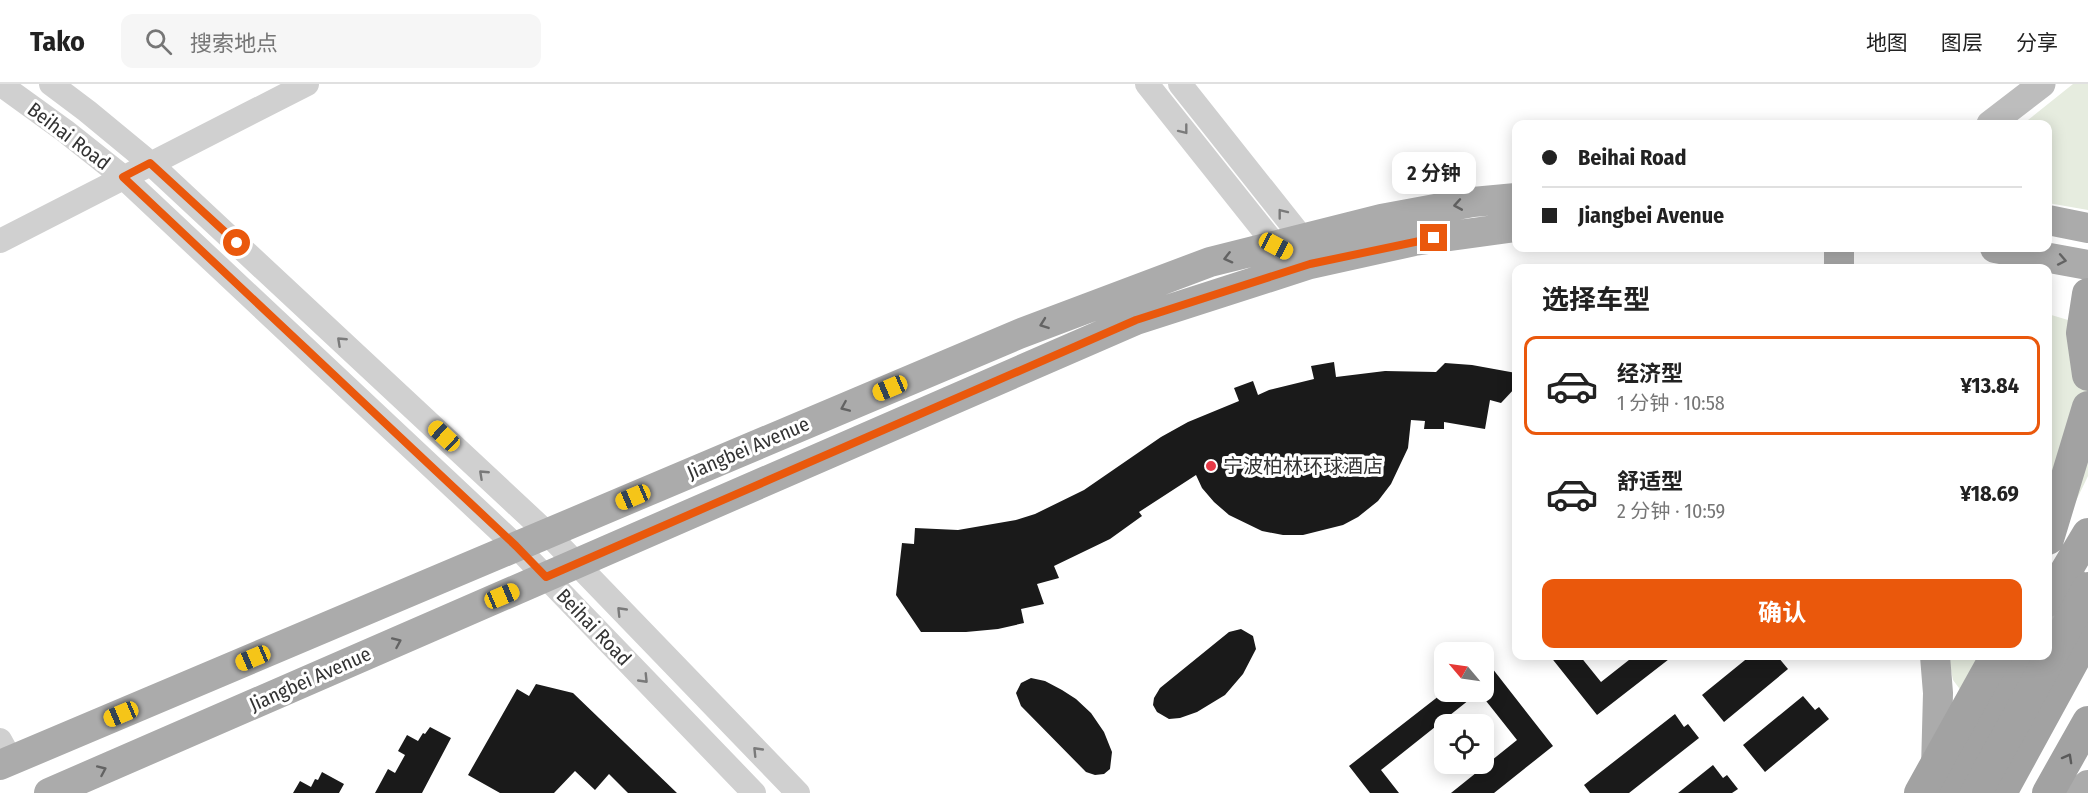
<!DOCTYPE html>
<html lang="zh">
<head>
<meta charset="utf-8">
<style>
	:root { --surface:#fff; --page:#f6f6f6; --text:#222; --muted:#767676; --line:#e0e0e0; --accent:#ea580c }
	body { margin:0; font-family:"Fira Sans Condensed","Noto Sans SC",sans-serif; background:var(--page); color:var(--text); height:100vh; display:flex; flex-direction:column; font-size:22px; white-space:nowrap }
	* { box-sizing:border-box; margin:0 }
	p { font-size:20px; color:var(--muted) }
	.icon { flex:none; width:33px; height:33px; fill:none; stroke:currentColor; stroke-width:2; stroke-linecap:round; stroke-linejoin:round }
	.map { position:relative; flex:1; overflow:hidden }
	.sheet { position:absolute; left:1512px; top:180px; width:540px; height:396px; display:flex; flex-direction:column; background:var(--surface); border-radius:12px; box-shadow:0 3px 15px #0003 }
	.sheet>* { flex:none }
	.guide { position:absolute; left:1512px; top:36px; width:540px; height:132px; border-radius:12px; box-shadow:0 3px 15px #0003; display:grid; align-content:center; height:132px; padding:0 30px; background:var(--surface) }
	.needle { width:39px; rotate:299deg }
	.fabs { position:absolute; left:1434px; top:558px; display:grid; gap:12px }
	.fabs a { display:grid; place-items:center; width:60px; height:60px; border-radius:12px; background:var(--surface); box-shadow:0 3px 15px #0003; font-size:30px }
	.end { position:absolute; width:27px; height:27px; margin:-14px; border:8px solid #ea580c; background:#fff; box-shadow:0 0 0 3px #fff }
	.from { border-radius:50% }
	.bubble { position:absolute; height:42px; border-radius:12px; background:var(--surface); box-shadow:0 3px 15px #0003; font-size:20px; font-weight:700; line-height:42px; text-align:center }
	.car { position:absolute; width:18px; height:36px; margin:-18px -9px; border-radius:8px; box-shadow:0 0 4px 2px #0007; background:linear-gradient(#f5c518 24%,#345 0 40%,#f5c518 0 76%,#345 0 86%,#f5c518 0) }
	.guide b { display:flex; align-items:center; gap:21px; height:57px; font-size:22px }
	.guide b+b { border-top:2px solid var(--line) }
	.guide i { width:15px; height:15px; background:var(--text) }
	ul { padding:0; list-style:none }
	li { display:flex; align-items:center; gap:18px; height:99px; margin:0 12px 9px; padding:0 18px; border:3px solid transparent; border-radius:12px }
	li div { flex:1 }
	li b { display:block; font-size:22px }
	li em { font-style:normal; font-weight:700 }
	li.on { border-color:var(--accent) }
	li>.icon { width:54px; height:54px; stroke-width:1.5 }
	h2 { padding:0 30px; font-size:27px; line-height:72px }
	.action { display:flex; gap:12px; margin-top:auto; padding:12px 30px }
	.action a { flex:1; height:69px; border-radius:12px; background:var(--accent); color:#fff; font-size:24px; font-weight:700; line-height:69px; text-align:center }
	header { display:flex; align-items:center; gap:36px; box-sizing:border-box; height:84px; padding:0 30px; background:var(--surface); border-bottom:2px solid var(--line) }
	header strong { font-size:28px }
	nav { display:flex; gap:33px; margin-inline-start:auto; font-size:21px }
	.search { width:420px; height:54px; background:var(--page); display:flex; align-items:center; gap:15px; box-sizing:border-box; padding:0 21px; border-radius:12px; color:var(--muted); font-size:22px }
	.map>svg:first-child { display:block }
</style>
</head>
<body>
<header>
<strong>Tako</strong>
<div class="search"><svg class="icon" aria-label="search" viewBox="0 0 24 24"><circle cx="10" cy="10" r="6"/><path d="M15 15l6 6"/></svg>搜索地点</div>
<nav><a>地图</a><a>图层</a><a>分享</a></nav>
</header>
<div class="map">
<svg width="2088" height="709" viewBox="0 0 2088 709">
	<rect width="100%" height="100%" fill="#fff"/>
	<!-- green -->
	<path fill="#e6ecdf" d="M2073 0H2088V126L2048 119V40H2023Z
		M2048 230 2088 242V392L2048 475Z
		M1948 572H2001L1962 608 1953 596Z"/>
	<!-- building -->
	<path fill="#1a1a1a" d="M1334 278 1336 293 1385 287 1436 288 1445 279 1472 281 1516 289V303L1501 319 1490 316 1485 345 1444 338V345H1424L1425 337 1411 336 1408 364 1391 400 1378 417 1358 433 1343 441 1303 451H1283L1262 447 1229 431 1214 418 1202 404 1196 391 1139 428 1142 432 1110 455 1054 482 1059 494 1037 500 1044 520 1021 525 1024 539 998 545 966 548H921L896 511 902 459 914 460 915 444 958 446 1016 436 1035 430 1084 406 1161 353 1188 338 1239 317 1234 304 1253 297 1258 311 1269 306 1314 295 1311 282Z
		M1241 545 1253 552 1256 565 1243 590 1225 611 1197 628 1180 634 1169 635 1157 628 1153 621 1154 614 1160 604 1229 548Z
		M1550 572H1580L1601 598 1634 572H1673L1597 631Z
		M1750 572H1770L1774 576 1778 573 1788 585 1724 638 1702 611Z
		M1485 575 1553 662 1494 709H1451L1517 656 1479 608 1381 686 1399 709H1370L1349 682 1444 608H1484V576Z
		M1031 594 1045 597 1062 606 1076 615 1091 629 1104 648 1112 668 1110 685 1104 690 1095 691 1086 688 1021 622 1016 609 1021 599Z
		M536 600 573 609 677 709H628L609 690 595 706 575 687 554 709H500L468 691 517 605 529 612Z
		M1803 612 1815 626 1819 623 1829 635 1765 688 1743 661Z
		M1675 630 1684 643 1688 640 1699 654 1629 709H1590L1584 701Z
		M430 643 451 654 422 709H375L388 685 395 689 405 671 398 667 407 651 418 657 423 649 425 650Z
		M1713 681 1723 694 1727 691 1738 705 1732 709H1678Z
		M322 688 344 700 339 709H293L300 697 311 703 315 695 318 696Z"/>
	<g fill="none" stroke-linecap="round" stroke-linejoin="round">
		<!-- tertiary -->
		<path stroke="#d0d0d0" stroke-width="24" d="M0 0 65 47 123 93 516 462 754 709
			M51 0 87 27 150 79 547 449 798 709
			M1147 0 1276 162 1289 169
			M1180 0 1303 155 1307 169
			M0 157 307 0
			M0 656 11 676"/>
		<!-- secondary -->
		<path stroke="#bdbdbd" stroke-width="27" d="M1990 40 2042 0"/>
		<!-- primary -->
		<path stroke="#ababab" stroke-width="30" d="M2048 136 2088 144
			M1995 164 2088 181
			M1839 184V164
			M2048 542 2072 496
			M1935 572 1938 609 1936 685
			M0 681 1019 250 1210 178 1381 135 1473 118 1516 114
			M49 709 1136 236 1310 180 1414 157 1516 143
			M2078 709 2088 701"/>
		<!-- trunk -->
		<path stroke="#a2a2a2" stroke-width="32" d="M2088 210 2082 249 2088 291
			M2048 455 2088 323
			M2048 517 2088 450
			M1943 709 2018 572
			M2001 709 2088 550
			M2048 709 2088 638"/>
		<!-- trunk-bridge -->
		<path stroke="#a2a2a2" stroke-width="32" d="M1920 709 1996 572
			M1976 709 2088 504"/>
	</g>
	<!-- one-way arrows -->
	<defs><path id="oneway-chevron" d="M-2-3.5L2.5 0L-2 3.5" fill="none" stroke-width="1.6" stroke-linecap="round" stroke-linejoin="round" transform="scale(1.5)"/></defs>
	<g stroke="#7a7a7a">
		<use href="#oneway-chevron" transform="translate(1184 46) rotate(52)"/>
		<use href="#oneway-chevron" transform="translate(1282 129) rotate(-128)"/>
		<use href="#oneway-chevron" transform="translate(341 257) rotate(-137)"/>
		<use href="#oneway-chevron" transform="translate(483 390) rotate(-137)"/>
		<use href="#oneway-chevron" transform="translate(621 527) rotate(-134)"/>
		<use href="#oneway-chevron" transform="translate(644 595) rotate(46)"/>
		<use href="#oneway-chevron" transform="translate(757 667) rotate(-134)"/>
	</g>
	<g stroke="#636363">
		<use href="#oneway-chevron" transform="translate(1458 121) rotate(170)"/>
		<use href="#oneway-chevron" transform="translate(1228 174) rotate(166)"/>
		<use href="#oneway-chevron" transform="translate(2062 176) rotate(11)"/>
		<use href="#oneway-chevron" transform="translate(1044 240) rotate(160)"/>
		<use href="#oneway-chevron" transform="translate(845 323) rotate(157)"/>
		<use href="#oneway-chevron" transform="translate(397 558) rotate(-24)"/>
		<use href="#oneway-chevron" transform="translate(102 686) rotate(-24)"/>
	</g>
	<use stroke="#5a5a5a" href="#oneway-chevron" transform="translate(2068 674) rotate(-61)"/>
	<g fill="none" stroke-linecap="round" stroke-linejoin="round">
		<!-- route -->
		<path stroke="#ea580c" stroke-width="8" d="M237 159 150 79 123 93 516 462 546 493 1136 236 1310 180 1434 154"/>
	</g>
	<!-- markers -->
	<circle fill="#e63946" stroke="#fff" stroke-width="2" cx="1211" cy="382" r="6"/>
	<g text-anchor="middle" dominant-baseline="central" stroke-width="6" stroke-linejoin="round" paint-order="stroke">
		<!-- street labels -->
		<g font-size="20" fill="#333" stroke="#fff">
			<text transform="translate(69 52) rotate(37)">Beihai Road</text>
			<text transform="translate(748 364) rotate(-23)">Jiangbei Avenue</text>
			<text transform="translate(594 543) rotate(46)">Beihai Road</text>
			<text transform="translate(310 595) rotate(-24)">Jiangbei Avenue</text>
		</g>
		<!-- poi labels -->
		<g font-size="20" fill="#333" stroke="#fff" text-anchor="start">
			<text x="1223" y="382">宁波柏林环球酒店</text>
		</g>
	</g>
</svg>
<div class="fabs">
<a><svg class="needle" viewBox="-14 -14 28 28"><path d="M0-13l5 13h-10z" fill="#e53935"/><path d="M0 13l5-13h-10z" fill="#767676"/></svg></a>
<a><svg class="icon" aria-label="locate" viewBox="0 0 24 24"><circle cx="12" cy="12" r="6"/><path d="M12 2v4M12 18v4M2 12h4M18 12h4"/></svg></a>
</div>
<i class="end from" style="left:237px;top:159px"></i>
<i class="end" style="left:1434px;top:154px"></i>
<div class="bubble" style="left:1392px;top:68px;width:84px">2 分钟</div>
<i class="car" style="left:1276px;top:162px;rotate:118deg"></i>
<i class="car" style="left:890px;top:304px;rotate:247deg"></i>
<i class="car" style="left:444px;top:352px;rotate:313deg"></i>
<i class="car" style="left:633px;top:413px;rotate:247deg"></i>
<i class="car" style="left:502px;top:512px;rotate:67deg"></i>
<i class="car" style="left:253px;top:574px;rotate:247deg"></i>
<i class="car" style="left:121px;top:630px;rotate:247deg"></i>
<div class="guide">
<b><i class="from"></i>Beihai Road</b>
<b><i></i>Jiangbei Avenue</b>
</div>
<section class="sheet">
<h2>选择车型</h2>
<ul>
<li class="on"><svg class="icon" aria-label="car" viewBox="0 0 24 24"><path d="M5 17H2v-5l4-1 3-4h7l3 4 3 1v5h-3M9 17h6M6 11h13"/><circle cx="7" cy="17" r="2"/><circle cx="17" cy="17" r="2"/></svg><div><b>经济型</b><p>1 分钟 · 10:58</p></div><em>¥13.84</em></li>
<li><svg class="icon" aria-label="car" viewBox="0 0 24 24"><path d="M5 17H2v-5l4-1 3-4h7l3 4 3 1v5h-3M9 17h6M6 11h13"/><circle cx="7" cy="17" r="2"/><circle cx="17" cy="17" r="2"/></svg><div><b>舒适型</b><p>2 分钟 · 10:59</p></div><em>¥18.69</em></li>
</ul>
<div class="action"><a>确认</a></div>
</section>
</div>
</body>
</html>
